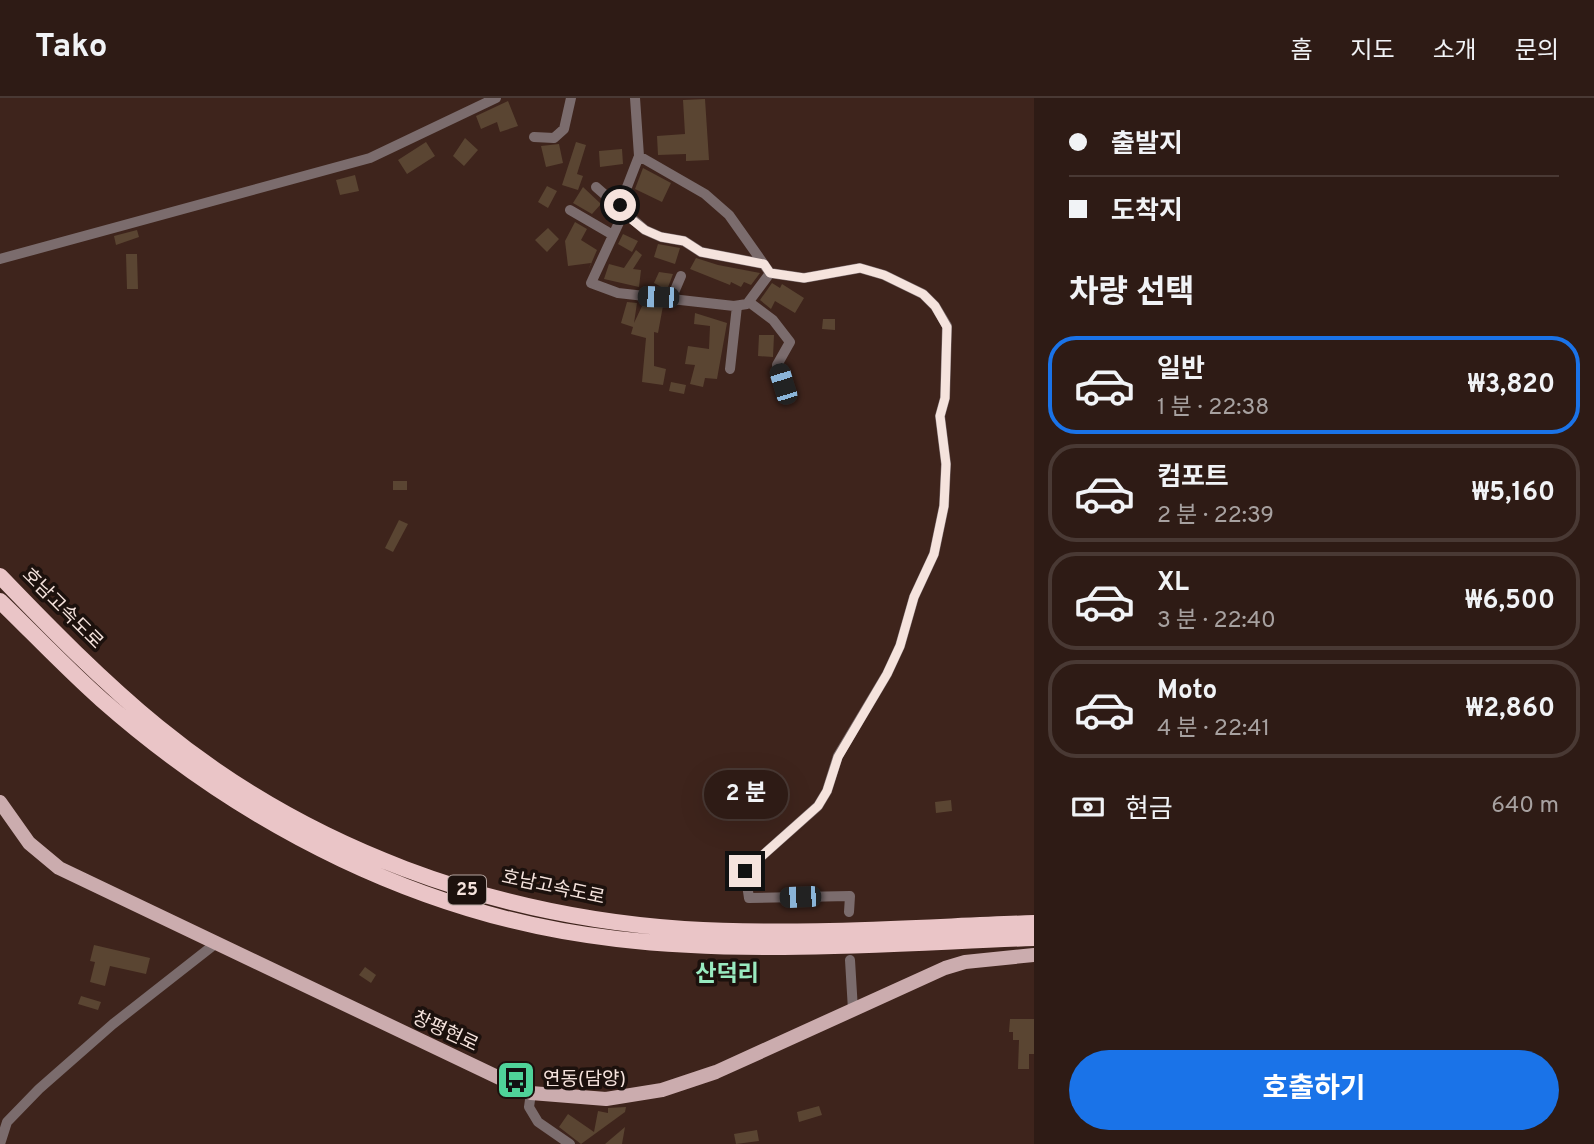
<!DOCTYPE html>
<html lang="ko">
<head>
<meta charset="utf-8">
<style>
	:root { --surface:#2e1b15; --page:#3a2822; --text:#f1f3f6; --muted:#a7a1a0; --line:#493934; --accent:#1a73e8 }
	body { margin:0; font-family:Overpass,"Noto Sans KR",sans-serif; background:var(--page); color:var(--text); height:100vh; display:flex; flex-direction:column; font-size:26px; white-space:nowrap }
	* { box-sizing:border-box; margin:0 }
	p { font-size:23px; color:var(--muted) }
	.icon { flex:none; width:38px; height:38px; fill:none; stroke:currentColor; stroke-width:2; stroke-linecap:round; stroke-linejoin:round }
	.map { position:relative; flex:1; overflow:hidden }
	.panel { display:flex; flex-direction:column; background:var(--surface); width:560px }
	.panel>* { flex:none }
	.guide { display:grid; align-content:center; height:154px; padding:0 35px; background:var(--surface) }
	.end { position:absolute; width:32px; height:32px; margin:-16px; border:9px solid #f5e3dd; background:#111; box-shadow:0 0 0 4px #111 }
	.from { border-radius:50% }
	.bubble { position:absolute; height:49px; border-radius:24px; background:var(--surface); box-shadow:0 7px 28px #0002,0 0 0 2px var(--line); font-size:23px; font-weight:700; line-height:49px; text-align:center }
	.car { position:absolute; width:21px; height:42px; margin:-21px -10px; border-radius:9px; box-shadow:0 0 5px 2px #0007; background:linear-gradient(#222 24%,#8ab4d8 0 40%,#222 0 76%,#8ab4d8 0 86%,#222 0) }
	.guide b { display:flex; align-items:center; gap:24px; height:66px; font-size:26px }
	.guide b+b { border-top:2px solid var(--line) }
	.guide i { width:18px; height:18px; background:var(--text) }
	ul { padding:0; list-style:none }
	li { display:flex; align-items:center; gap:21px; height:98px; margin:0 14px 10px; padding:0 21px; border:4px solid var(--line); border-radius:28px }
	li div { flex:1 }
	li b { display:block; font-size:26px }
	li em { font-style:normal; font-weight:700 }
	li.active { border-color:var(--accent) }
	li>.icon { width:63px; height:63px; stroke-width:1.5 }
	h2 { padding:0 35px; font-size:32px; line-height:84px }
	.pay { display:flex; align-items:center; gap:18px; height:77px; padding:0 35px; font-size:26px }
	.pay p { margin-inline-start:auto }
	.cta { display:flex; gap:14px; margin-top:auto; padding:14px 35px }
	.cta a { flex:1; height:80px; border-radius:42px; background:var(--accent); color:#fff; font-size:28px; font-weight:700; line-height:80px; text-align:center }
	header { display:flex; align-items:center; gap:42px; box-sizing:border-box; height:98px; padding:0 35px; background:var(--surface); border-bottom:2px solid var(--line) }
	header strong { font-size:33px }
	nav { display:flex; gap:38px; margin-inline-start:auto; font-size:24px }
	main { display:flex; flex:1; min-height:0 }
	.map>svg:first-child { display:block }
</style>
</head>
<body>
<header>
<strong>Tako</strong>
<nav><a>홈</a><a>지도</a><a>소개</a><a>문의</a></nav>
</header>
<main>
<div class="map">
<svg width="1034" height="1046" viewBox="0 0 1034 1046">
	<rect width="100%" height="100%" fill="#3e241c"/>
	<!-- building -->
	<path fill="#5a4532" d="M705 1 709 62 686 63V56L658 57 657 38 685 36 683 2Z
		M508 3 518 28 500 34 497 24 481 31 476 18Z
		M465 40 478 52 464 68 453 58Z
		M426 44 435 58 407 76 398 62Z
		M576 44 586 47 577 76 583 78 578 92 562 87Z
		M559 46 563 65 546 69 541 48Z
		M622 51 623 66 600 69 599 53Z
		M643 70 671 85 662 104 635 91Z
		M355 77 359 93 340 97 336 82Z
		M547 88 557 93 548 110 538 104Z
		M583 89 601 106 592 116 573 105Z
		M575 124 587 131 581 142 597 152 588 173 591 165 568 168 565 143Z
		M548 130 559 141 547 154 535 142Z
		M137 132 139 139 116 147 114 138Z
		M623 136 638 143 632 154 618 146Z
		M658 146 680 150 675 166 654 159Z
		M636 152 642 157 633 171 641 172 639 189 604 181 609 166 624 170Z
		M126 156H137L138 191H127Z
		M696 160 718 167 760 175 751 187 744 184 741 189 731 184 730 187 690 171Z
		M659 174 673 176 667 192 654 185Z
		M772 185 780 190 782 186 804 200 795 215 775 203 771 211 760 202Z
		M627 204 637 205 634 225 643 206 663 208 658 235 654 234V268L666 271 663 287 642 284 646 240 631 236 633 229 621 225Z
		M695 215 727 225 717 281 705 280 703 289 690 286 695 267 685 266 688 248 709 251 710 228 694 226Z
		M823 221H835V232L822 231Z
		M759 237H774L773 259 758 258Z
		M671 284 686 287 684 296 669 293Z
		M393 383H407V392H393Z
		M399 422 408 426 393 454 385 450Z
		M951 702 952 713 936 715 935 704Z
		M94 847 150 860 146 876 110 868 105 888 90 884 95 864 90 863Z
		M365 869 376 877 371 885 359 877Z
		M81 898 101 904 98 912 78 906Z
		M1010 921H1034V956H1029V971H1018L1019 942H1013V934H1009Z
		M819 1008 822 1017 799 1024 797 1014Z
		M626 1009 625 1014 581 1046 559 1029 568 1016 594 1034 598 1013 608 1015V1010Z
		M625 1029 622 1046H605Z
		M757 1032 759 1043 736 1046 734 1036Z"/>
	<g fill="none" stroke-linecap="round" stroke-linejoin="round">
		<!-- minor -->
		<path stroke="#7b6c6d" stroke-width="10" d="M635 0 639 58 705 96 729 117 770 175 804 180 860 170 884 177 923 196 935 208 947 228 945 300 940 318 946 366 944 408 934 456 914 499 900 548 887 576 838 658 827 693 818 708 745 773 749 800 850 798 849 814
			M534 39 554 40 564 31 571 0
			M639 58 620 107 622 118 591 185 618 195 734 208 747 206 770 175
			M596 89 645 132 661 139 684 143 701 154 764 166
			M570 112 613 137
			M0 161 370 60 496 0
			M672 199 681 178
			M749 204 773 222 790 244 777 267 783 286
			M730 271 737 208
			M850 862 853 912
			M531 995 529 1009 538 1024 570 1046
			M0 1046 7 1024 39 991 113 926 215 846"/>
		<!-- major -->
		<path stroke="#cbacae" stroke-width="14" d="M0 704 29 745 59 770 531 995 606 1001 662 992 716 974 945 870 965 864 1034 857"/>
		<!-- highway -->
		<path stroke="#eac5c7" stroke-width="16" d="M0 478C50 530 101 582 158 629 307 751 492 818 684 831 800 838 918 829 1034 825
			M0 503C34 536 67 571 102 602 246 729 426 820 617 841 755 857 896 845 1034 840"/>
	</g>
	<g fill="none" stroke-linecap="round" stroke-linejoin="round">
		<!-- route -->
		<path stroke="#f5e3dd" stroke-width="9" d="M620 107 621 113 645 132 661 139 684 143 701 154 764 166 770 175 804 180 860 170 884 177 923 196 935 208 947 229 945 300 940 318 946 366 944 408 934 456 914 499 900 548 887 576 838 659 827 693 818 708 745 773"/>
	</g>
	<!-- icons -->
	<defs>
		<symbol id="bus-square" viewBox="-11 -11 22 22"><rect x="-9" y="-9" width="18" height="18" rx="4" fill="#4fd399" stroke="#1c110d"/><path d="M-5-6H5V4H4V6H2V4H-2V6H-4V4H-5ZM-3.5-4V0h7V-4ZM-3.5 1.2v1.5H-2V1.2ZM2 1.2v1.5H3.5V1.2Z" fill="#111"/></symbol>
	</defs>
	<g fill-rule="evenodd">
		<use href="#bus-square" x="494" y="960" width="44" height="44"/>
	</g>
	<g text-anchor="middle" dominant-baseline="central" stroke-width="7" stroke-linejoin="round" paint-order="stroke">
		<!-- shield labels -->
		<rect fill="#1c110d" stroke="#b4a49f" stroke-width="2" x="448" y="777.5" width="38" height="29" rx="5"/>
		<g font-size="18" font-weight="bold" fill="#f5e3dd">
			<text x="467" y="792">25</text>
		</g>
		<!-- street labels -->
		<g font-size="19" fill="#f5e3dd" stroke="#1c110d">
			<text transform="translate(62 511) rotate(45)">호남고속도로</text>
			<text transform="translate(553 790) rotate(12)">호남고속도로</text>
			<text transform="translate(445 934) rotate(25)">창평현로</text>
		</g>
		<!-- poi labels -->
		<g font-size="19" fill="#f5e3dd" stroke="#1c110d" text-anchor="start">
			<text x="543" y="982">연동(담양)</text>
		</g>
		<!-- quarter labels -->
		<g font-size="23" font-weight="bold" fill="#98eac0" stroke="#1c110d">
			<text x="727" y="877">산덕리</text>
		</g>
	</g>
</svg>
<i class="end from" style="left:620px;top:107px"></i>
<i class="end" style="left:745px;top:773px"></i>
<div class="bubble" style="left:704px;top:672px;width:84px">2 분</div>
<i class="car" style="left:658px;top:199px;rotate:272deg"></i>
<i class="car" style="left:783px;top:286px;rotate:343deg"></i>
<i class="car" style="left:800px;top:799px;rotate:268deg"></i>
</div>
<section class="panel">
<div class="guide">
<b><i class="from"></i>출발지</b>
<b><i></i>도착지</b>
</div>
<h2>차량 선택</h2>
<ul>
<li class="active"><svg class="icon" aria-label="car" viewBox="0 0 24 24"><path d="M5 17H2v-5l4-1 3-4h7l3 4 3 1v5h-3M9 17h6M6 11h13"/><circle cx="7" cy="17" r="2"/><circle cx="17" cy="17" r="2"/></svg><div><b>일반</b><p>1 분 · 22:38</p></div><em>₩3,820</em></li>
<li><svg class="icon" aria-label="car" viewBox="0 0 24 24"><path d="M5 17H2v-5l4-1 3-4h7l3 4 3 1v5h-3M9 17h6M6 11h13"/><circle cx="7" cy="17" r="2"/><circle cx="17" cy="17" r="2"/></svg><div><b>컴포트</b><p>2 분 · 22:39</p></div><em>₩5,160</em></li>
<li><svg class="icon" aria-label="car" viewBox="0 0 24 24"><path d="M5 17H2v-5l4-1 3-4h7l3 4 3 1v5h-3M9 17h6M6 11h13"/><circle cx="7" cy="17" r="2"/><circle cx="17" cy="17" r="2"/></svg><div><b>XL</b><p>3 분 · 22:40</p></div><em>₩6,500</em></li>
<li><svg class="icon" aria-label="car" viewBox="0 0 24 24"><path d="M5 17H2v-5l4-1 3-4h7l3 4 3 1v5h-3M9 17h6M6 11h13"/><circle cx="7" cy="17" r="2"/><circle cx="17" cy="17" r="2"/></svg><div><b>Moto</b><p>4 분 · 22:41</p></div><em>₩2,860</em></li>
</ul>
<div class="pay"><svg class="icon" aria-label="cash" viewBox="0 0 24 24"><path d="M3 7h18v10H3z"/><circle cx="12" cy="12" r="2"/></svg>현금<p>640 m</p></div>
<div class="cta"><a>호출하기</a></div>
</section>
</main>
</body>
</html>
